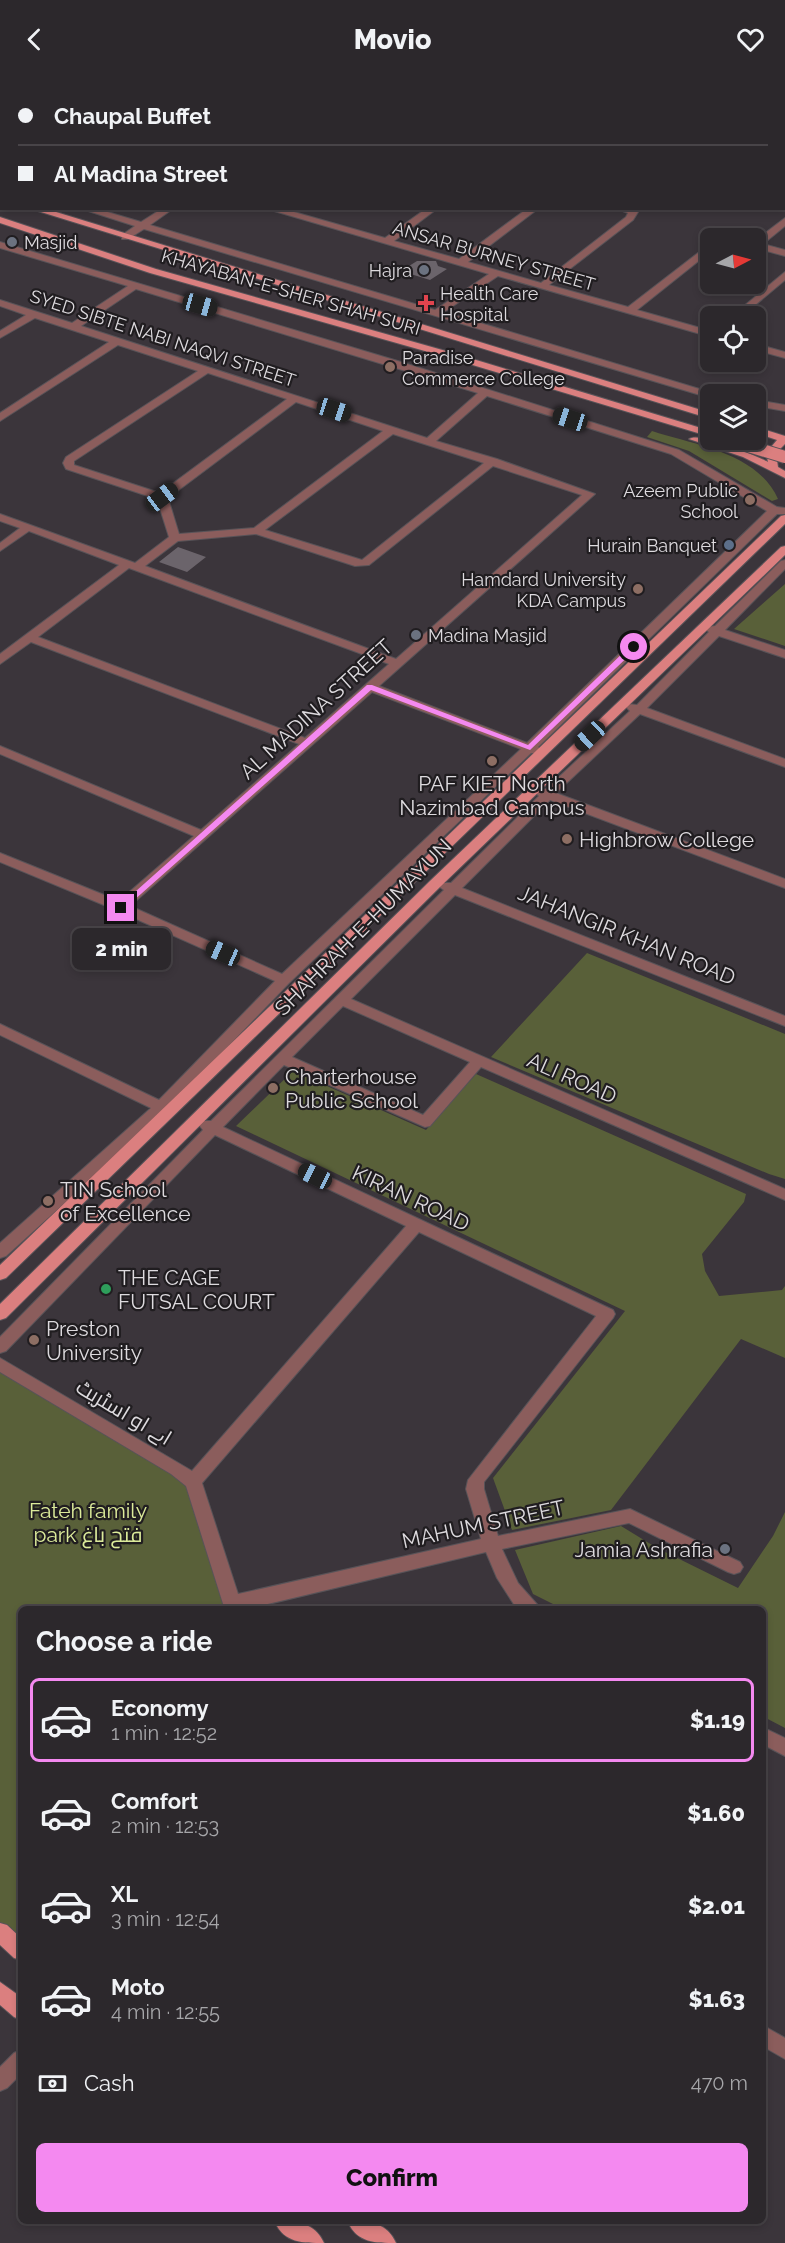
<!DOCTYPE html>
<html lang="en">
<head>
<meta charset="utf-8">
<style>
	:root { --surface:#2c282c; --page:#343034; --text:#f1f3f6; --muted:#a6a6a9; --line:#484448; --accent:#f489f0 }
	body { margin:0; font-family:Raleway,Cairo,sans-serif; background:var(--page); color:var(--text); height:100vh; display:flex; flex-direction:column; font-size:22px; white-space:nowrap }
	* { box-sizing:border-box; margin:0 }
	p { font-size:20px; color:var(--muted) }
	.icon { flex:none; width:33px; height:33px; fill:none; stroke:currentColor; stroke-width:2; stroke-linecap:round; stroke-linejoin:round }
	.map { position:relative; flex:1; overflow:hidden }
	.drawer { position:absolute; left:18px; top:1528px; width:748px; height:618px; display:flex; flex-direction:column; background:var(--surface); border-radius:9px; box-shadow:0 3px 9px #0003,0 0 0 2px var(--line) }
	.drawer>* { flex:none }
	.hud { position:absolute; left:0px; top:0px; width:786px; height:132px; box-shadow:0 3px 9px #0003,0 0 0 2px var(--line); display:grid; align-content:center; height:132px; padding:0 18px; background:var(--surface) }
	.needle { width:39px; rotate:84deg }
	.buttons { position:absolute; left:700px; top:150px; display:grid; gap:12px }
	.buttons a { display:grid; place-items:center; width:66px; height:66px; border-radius:9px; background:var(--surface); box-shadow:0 3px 9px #0003,0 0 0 2px var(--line); font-size:30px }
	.end { position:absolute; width:27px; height:27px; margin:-14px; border:8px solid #f489f0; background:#111; box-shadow:0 0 0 3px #111 }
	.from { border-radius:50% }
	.bubble { position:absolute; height:42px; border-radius:9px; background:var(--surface); box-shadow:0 3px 9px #0003,0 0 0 2px var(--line); font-size:20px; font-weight:800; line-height:42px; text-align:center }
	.car { position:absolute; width:18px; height:36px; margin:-18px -9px; border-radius:8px; box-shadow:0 0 4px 2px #0007; background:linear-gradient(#222 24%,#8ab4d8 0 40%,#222 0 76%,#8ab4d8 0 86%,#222 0) }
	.hud b { display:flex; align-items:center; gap:21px; height:57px; font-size:22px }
	.hud b+b { border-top:2px solid var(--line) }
	.hud i { width:15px; height:15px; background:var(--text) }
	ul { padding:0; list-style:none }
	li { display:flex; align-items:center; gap:18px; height:84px; margin:0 12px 9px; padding:0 6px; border:3px solid transparent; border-radius:9px }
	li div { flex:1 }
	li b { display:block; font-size:22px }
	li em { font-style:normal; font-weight:800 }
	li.selected { border-color:var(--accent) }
	li>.icon { width:54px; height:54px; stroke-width:1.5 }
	h2 { padding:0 18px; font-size:27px; line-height:72px }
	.pay { display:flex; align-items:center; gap:15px; height:66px; padding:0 18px; font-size:22px }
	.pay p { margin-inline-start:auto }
	.cta { display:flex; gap:12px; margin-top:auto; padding:12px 18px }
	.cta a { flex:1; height:69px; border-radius:9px; background:var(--accent); color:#111; font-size:24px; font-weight:800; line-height:69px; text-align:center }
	header { display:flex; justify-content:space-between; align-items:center; height:78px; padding:0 18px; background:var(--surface); font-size:27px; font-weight:800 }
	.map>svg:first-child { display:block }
</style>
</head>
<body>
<header><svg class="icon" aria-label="back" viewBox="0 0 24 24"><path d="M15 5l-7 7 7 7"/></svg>Movio<svg class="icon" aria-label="heart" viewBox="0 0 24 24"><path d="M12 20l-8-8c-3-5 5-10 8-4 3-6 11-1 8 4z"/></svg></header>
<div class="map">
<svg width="785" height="2165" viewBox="0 0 785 2165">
	<rect width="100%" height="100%" fill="#3b353b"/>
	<!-- green -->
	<path fill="#596039" d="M652 353C695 367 758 375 778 421L772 423 689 373 647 359Z
		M785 506V568L734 551Z
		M587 875 785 956V1101L769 1096 491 979Z
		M293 993 426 1052 476 996 746 1116 744 1124 702 1176 705 1193 719 1218 782 1212 785 1208V1280L741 1261 611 1432 512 1452 493 1400 625 1233 236 1048Z
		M0 1287 193 1404 233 1531 21 1532V1872L0 1853Z
		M785 1434V1650L764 1639V1532L563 1531 533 1516 515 1472 621 1448 657 1470 738 1510 773 1458Z"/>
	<!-- building -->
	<path fill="#6b646b" d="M417 183H436L438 188 447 191 430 202 401 193Z
		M178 469 206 479 187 494 159 484Z"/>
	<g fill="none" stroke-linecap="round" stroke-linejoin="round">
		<defs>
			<path id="minor" d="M57 0H67L56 2Z
				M165 0H174L164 2Z
				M305 0H315L316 2H306Z
				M495 0H503L504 2H496Z
				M531 0H551L529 2Z
				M633 0H641L642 2H634Z
				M784 4H785V10H784Z
				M784 33H785V39H784Z
				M0 102 2 103V109L0 108Z
				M79 130H94L141 144 163 130H174L150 147 435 232 489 196 264 130H280L385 160 427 130H438L394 163 459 181 528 130H539L468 184 541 205 626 139 628 135 615 130 636 132 638 134 633 142 549 207 628 229 711 165V173L637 232 711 253V259L498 198 444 234 716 316H711V320L707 319 144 151 128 161H122V157L135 148Z
				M785 140V148L763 166 785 172V178L756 170V162Z
				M722 156 732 158 734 160H715Z
				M0 164 401 284 679 372 777 429 785 430V436H777L538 669 544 673 542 676 531 675 289 905 166 1033 6 1178 0 1180V1165L151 1030 0 957V946L159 1022 275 903 116 832 0 784V775L119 823 194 758 0 676V668L201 752 299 666 31 564 0 586V576L119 487 29 453 0 473V465L20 450 0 443V436L135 485 169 459 157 421 66 391 63 385 66 379 198 293 118 267 0 343V335L109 264 35 240 0 260V253L26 237 0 228V222L72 245 128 208 0 170ZM136 211 478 315 427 360 81 248ZM208 295 287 321 160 415 74 387V383ZM487 318 671 376 767 433 527 665 379 608 595 416 497 381 436 363ZM296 324 383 353 254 450 179 456 168 420ZM393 356 484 385 362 482 265 452ZM493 388 582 417 396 581 145 488 178 463 256 456 355 488 369 487ZM129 490 389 586 305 660 38 559ZM372 614 521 671 282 896 130 828Z
				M785 194V202L742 238H732Z
				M756 266 785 274V280L756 272Z
				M756 322 785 327V333L756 328Z
				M785 482V491L725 552 785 572V580L719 558 647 630 785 681V689L640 636 556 715 785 801V810L550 722 462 810 785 938V948L455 817 351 921 785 1111V1122L481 989 430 1048 425 1049 284 987 223 1049 613 1232 615 1236 613 1240 484 1404V1411L498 1458 630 1431 740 1484 743 1489 740 1494 734 1496 728 1494 629 1445 502 1471 518 1505 542 1532H520L515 1528 497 1500 486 1474 243 1532H225L186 1408 171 1396 0 1294V1280L192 1393 406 1148 215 1057 6 1273 0 1275V1259L203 1052 199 1047 201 1043H211L444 812 438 808 440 805H451L539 718 535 714 537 711H546L630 633 626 629 628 626 637 627 709 554 705 551 707 549 715 548 781 483ZM343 928 470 984 423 1037 292 979ZM419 1154 596 1238 468 1402 466 1411 481 1461 238 1516 202 1405Z
				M764 1650 785 1660V1678L764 1667Z
				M764 1948 785 1960V1981L764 1969Z
				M21 1972V1996L7 2010 0 2013V1989L14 1975Z"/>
			<path id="major" d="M0 115 2 116V122L0 121Z
				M28 130H43L711 335V341Z
				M0 139 156 191 453 275 711 353V359L446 279 150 195 0 145Z
				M756 349 785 358V366L776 375 778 389 785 393V400L743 379 689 361C699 353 755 377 768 384L766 375 777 362 756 355Z
				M785 437V446L6 1200 0 1202V1187L781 438Z
				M785 468V477L441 808 6 1240 0 1242V1226L431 802 781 469Z
				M0 1845 7 1847 21 1860V1882L14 1880 0 1867Z
				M0 1904 21 1919V1942L14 1939 0 1927Z
				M275 2144C295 2142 315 2144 324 2165 303 2165 284 2165 275 2144Z
				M348 2144C368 2142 387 2144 396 2165 376 2165 357 2165 348 2144Z"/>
		</defs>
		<!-- minor casing -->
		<use href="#minor" stroke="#585358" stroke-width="2"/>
		<!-- major casing -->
		<use href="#major" stroke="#585358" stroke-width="2"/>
		<!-- minor -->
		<use href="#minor" fill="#8b5d5c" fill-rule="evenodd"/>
		<!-- major -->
		<use href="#major" fill="#db7f7f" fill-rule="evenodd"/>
		<defs>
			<path id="major-bridge-far1" d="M728 362 737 365"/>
			<path id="major-bridge" d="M732 363 785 379"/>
		</defs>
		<!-- major-bridge-far1 casing -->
		<use href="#major-bridge-far1" stroke="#585358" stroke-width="10" stroke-linecap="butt"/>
		<!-- major-bridge casing -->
		<use href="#major-bridge" stroke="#585358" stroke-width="14" stroke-linecap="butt"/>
		<!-- major-bridge-far1 -->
		<use href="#major-bridge-far1" stroke="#db7f7f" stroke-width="9"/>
		<!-- major-bridge -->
		<use href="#major-bridge" stroke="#db7f7f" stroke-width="12"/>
	</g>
	<!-- route -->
	<path fill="#f489f0" d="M631 567 638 569 530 672 371 612 124 831 117 830 367 607H372L528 667Z"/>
	<!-- markers -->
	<g fill="#6b7280" stroke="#201d20" stroke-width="2">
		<circle cx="12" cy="164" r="6"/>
		<circle cx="424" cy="192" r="6"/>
		<circle cx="416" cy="557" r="6"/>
		<circle cx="725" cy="1471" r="6"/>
	</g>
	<path fill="#e0444e" stroke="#201d20" stroke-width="2" d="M423 216h6v6h6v6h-6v6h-6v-6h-6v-6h6z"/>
	<g fill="#8d6e63" stroke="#201d20" stroke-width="2">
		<circle cx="390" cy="289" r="6"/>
		<circle cx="750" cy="422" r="6"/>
		<circle cx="638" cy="511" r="6"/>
		<circle cx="492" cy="683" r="6"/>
		<circle cx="567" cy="761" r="6"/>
		<circle cx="273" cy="1010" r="6"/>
		<circle cx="48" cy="1123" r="6"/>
		<circle cx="34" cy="1262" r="6"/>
	</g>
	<circle fill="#5c6f8a" stroke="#201d20" stroke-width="2" cx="729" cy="467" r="6"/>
	<circle fill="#2e9e5b" stroke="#201d20" stroke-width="2" cx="106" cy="1211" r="6"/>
	<g text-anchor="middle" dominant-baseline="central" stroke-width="4.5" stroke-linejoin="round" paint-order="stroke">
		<!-- far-poi labels -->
		<g font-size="18" fill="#dddade" stroke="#201d20" text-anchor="start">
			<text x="24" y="164">Masjid</text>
			<text x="412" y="192" text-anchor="end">Hajra</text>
			<text x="440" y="215">Health Care<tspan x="440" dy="21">Hospital</tspan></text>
			<text x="402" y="279">Paradise<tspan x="402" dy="21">Commerce College</tspan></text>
			<text x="738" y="412" text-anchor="end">Azeem Public<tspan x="738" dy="21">School</tspan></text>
			<text x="717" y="467" text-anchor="end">Hurain Banquet</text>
			<text x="626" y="501" text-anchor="end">Hamdard University<tspan x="626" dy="21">KDA Campus</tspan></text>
			<text x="428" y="557">Madina Masjid</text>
		</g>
		<!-- far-street labels -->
		<g font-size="18" fill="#dddade" stroke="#201d20">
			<text transform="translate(494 178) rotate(16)">ANSAR BURNEY STREET</text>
			<text transform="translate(291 214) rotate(16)">KHAYABAN-E-SHER SHAH SURI</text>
			<text transform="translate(163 260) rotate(18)">SYED SIBTE NABI NAQVI STREET</text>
		</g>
		<!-- street labels -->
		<g font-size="21" fill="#dddade" stroke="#201d20">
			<text transform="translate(316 631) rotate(-42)">AL MADINA STREET</text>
			<text transform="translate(363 849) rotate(-45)">SHAHRAH-E-HUMAYUN</text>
			<text transform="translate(627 857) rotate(22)">JAHANGIR KHAN ROAD</text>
			<text transform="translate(572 1000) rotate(24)">ALI ROAD</text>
			<text transform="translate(411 1120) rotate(25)">KIRAN ROAD</text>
			<text transform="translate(124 1334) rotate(31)">اے او اسٹریٹ</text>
			<text transform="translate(483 1446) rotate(-12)">MAHUM STREET</text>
		</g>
		<!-- poi labels -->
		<g font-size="21" fill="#dddade" stroke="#201d20" text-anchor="start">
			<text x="492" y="705" text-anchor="middle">PAF KIET North<tspan x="492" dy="24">Nazimbad Campus</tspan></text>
			<text x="579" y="761">Highbrow College</text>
			<text x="285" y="998">Charterhouse<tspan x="285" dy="24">Public School</tspan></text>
			<text x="60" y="1111">TIN School<tspan x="60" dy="24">of Excellence</tspan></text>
			<text x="118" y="1199">THE CAGE<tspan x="118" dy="24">FUTSAL COURT</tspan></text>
			<text x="46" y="1250">Preston<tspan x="46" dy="24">University</tspan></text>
			<text x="713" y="1471" text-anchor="end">Jamia Ashrafia</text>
		</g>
		<!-- park labels -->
		<g font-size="21" fill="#dceb9a" stroke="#201d20">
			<text x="88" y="1432">Fateh family<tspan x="88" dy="24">park فتح باغ</tspan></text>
		</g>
	</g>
</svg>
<div class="buttons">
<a><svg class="needle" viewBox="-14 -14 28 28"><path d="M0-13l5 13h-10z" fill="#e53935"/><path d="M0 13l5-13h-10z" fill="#a6a6a9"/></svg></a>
<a><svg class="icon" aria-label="locate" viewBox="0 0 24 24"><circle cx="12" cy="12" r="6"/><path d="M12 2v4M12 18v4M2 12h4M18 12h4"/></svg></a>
<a><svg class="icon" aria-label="layers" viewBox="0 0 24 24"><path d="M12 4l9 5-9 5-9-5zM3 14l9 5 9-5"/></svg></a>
</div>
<i class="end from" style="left:634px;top:569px"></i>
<i class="end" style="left:121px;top:830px"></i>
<div class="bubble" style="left:72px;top:850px;width:99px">2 min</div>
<i class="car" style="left:200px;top:227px;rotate:106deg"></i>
<i class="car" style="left:334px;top:332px;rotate:108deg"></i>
<i class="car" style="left:570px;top:341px;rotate:288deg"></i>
<i class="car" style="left:162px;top:419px;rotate:53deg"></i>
<i class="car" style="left:590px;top:658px;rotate:227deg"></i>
<i class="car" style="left:223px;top:875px;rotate:294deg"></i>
<i class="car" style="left:315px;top:1098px;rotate:296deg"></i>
<div class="hud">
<b><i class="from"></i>Chaupal Buffet</b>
<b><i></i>Al Madina Street</b>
</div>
<section class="drawer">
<h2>Choose a ride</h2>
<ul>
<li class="selected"><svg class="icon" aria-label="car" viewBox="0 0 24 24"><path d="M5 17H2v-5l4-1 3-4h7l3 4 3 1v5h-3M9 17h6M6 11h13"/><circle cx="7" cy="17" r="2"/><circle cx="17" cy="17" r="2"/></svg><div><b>Economy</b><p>1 min · 12:52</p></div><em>$1.19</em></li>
<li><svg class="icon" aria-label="car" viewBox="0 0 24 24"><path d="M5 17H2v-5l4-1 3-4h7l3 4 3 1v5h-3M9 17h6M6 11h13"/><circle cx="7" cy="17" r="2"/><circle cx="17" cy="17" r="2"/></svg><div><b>Comfort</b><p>2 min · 12:53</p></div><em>$1.60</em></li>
<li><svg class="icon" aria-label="car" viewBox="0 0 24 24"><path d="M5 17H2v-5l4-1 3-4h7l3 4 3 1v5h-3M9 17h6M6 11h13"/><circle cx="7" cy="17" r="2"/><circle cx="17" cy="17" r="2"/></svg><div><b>XL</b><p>3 min · 12:54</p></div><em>$2.01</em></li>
<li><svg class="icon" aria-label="car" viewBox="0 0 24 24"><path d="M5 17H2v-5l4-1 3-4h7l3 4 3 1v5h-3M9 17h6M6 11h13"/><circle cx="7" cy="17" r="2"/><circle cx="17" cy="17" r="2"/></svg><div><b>Moto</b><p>4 min · 12:55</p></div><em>$1.63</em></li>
</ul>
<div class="pay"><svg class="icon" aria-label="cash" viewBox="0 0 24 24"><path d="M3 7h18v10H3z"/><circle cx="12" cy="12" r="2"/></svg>Cash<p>470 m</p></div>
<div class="cta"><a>Confirm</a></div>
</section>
</div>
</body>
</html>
